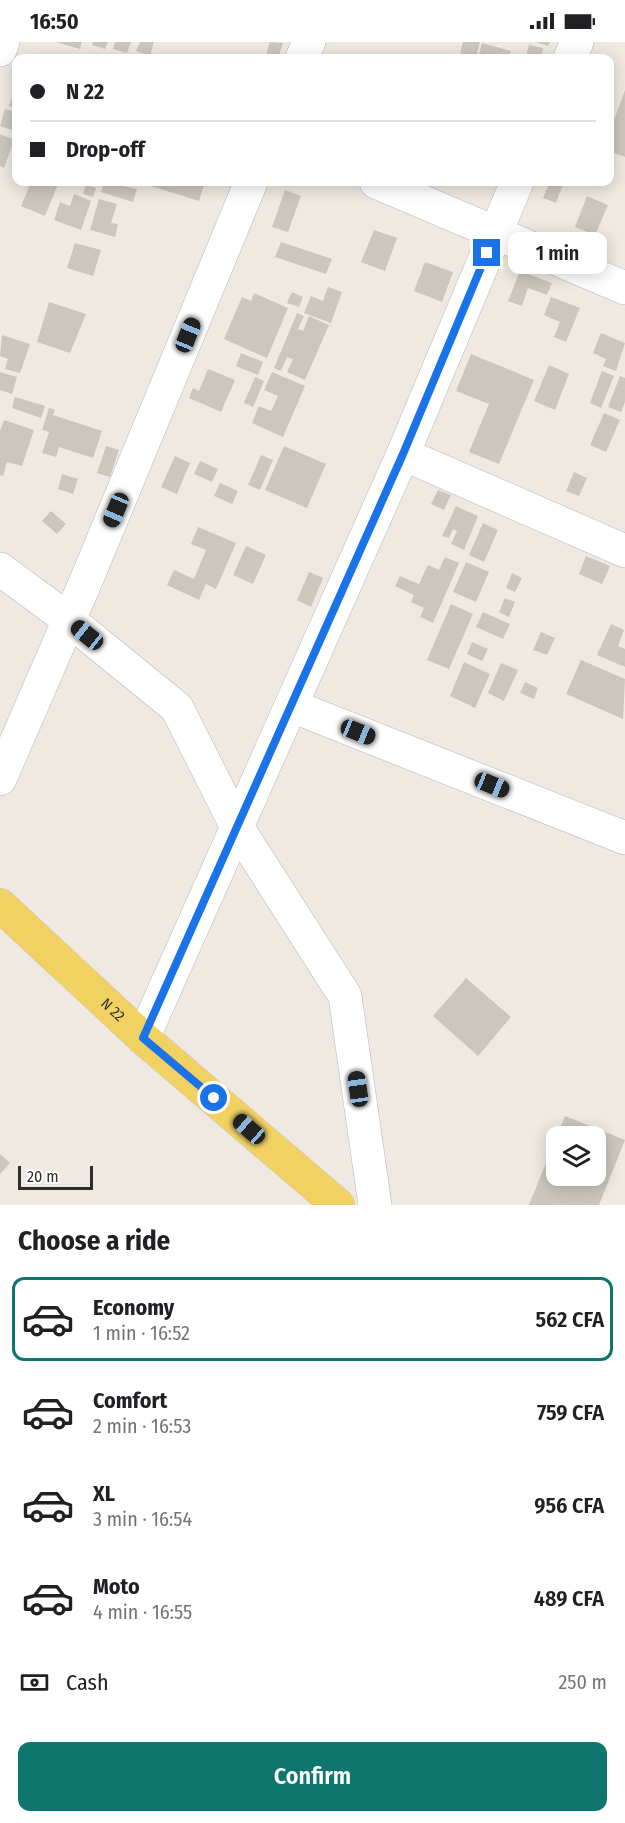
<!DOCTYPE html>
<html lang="en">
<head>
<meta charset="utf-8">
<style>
	:root { --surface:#fff; --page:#f2f2f2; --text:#202124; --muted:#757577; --line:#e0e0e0; --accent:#0f766e }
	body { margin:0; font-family:"Fira Sans Condensed",sans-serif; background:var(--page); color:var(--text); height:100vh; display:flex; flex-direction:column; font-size:22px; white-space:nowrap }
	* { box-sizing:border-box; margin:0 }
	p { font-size:20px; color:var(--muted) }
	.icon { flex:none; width:33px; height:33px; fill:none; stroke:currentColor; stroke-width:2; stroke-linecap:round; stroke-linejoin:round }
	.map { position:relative; height:1163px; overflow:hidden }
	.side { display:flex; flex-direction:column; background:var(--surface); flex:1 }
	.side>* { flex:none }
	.banner { position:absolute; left:12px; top:12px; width:602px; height:132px; border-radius:12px; box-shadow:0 3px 15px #0003; display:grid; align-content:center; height:132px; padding:0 18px; background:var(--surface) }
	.fabs { position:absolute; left:546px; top:1084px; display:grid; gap:12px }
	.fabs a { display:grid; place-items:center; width:60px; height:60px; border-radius:12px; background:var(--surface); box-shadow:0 3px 15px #0003; font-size:30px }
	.scale { position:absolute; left:18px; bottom:15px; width:75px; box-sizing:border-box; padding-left:6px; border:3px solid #2e2e2e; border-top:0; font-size:16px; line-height:21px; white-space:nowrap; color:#2e2e2e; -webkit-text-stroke:4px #fff; paint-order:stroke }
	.end { position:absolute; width:27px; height:27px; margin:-14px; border:8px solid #1a73e8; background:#fff; box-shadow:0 0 0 3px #fff }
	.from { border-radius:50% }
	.bubble { position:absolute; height:42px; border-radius:12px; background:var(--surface); box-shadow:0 3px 15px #0003; font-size:20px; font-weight:600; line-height:42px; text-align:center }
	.car { position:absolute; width:18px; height:36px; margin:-18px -9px; border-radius:8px; box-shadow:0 0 4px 2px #0007; background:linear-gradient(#222 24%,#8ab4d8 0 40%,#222 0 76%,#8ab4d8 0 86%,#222 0) }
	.banner b { display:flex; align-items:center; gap:21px; height:57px; font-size:22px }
	.banner b+b { border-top:2px solid var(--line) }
	.banner i { width:15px; height:15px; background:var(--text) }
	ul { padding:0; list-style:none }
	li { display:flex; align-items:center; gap:18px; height:84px; margin:0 12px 9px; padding:0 6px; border:3px solid transparent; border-radius:12px }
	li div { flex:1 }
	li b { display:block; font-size:22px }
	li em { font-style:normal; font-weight:600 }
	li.on { border-color:var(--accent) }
	li>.icon { width:54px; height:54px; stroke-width:1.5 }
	h2 { padding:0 18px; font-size:27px; line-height:72px }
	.pay { display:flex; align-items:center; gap:15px; height:66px; padding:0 18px; font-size:22px }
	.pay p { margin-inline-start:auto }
	.button { display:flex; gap:12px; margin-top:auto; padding:12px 18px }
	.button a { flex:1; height:69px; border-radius:12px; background:var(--accent); color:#fff; font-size:24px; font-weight:600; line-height:69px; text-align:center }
	.status { display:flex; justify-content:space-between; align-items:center; height:42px; padding:0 30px; background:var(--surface); direction:ltr }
	.status svg { height:16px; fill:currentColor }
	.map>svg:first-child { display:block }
</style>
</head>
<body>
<div class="status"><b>16:50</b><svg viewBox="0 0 49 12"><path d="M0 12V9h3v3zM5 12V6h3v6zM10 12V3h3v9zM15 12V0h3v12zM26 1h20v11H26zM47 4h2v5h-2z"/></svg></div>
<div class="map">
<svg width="625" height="1163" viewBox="0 0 625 1163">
	<rect width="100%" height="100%" fill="#efe9e1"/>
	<!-- building -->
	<path fill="#cbc7bf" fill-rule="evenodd" d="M56 0H82L80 7Z
		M93 0H108L105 7 92 3Z
		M115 0H131L127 11 113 7Z
		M140 0H154L150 14 136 9Z
		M270 0 283 1 278 16H265Z
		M463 0H480L476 16 460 11Z
		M536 0H550L548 4Z
		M482 1 511 9 509 16H478Z
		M529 3 543 6 541 16 526 14Z
		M16 44V67L9 64Z
		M625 48V115L609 109V92Z
		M5 67 16 70 15 89 0 84Z
		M0 92 14 98 4 126 0 124Z
		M31 140H51L58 142 45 174 21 164Z
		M104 140 137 147 133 160 101 150Z
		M153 140H205L199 159 151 144Z
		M550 140H564L556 161 543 156Z
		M86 143 96 146 93 155 83 152Z
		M285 148 301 154 288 190 272 185Z
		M74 152 91 159 81 188 54 178 60 160 70 164Z
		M587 154 608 163 595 193 575 185Z
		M99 157 117 162 111 181 118 182 115 195 90 188Z
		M374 188 397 196 385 229 361 220Z
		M281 200 332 217 326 232 275 215Z
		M75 201 101 208 93 234 67 226Z
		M425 220 453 230 442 260 414 249Z
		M520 229 552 241 547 253 528 246 522 264 508 259Z
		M328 245 342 250 331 281 304 271 311 254 323 259Z
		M292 250 303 255 299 265 287 261Z
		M254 251 288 266 267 316 224 297 242 255 251 259Z
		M551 255 580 266 566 300 554 295 560 280 544 273Z
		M49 260 86 272 70 311 37 300Z
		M297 271 304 274 298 287 303 289 309 274 329 283 305 338 287 330 293 317 287 315 281 329 274 326Z
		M601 291 625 301 616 329 603 324 606 317 593 311Z
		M2 293 30 302 20 331 5 327 8 317 0 314Z
		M241 311 263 320 258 333 236 324Z
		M471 312 534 338 499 422 469 410 489 362 456 349Z
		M549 323 569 332 555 368 534 359Z
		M208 327 235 338 221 370 189 356 193 346 199 349Z
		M602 329 614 334 601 366 590 361Z
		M0 330 17 335 12 352 0 348Z
		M272 330 305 344 283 395 252 381 259 364 271 369 278 354 264 348Z
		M620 334 625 336V360L621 370 608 365Z
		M255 335 264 339 253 365 244 361Z
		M15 355 45 364 41 376 12 366Z
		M49 366 55 368 53 373 102 389 93 416 59 405 56 415 42 411 49 390 42 388Z
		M604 371 620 378 606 410 590 403Z
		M4 378 34 388 22 424 7 420 3 434 0 433V389Z
		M106 404 119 408 110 435 97 431Z
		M284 404 326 422 307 466 265 448Z
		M261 413 273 418 260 448 248 443Z
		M175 414 190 421 177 452 161 445Z
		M200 419 218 427 212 440 194 432Z
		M574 430 587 436 579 454 566 449Z
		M62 432 78 437 73 452 58 447Z
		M220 441 238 449 232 462 214 454Z
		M438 448 451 453 444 468 431 462Z
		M456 464 478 474 464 508 451 502 457 489 453 487 449 496 442 494Z
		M51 469 66 482 57 492 42 479Z
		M483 481 498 488 484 520 469 513Z
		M198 485 236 501 216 547 206 542 199 558 167 543 174 528 194 537 206 508 191 502Z
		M246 504 266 513 253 542 233 533Z
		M586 514 610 524 602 542 579 532Z
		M445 515 459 521 433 581 420 575 424 566 411 560 414 553 395 544 400 534 419 542 428 523 439 528Z
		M466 520 489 530 476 560 453 550Z
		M309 530 323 536 311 565 297 558Z
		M512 531 522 536 515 550 506 546Z
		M505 556 515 560 509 575 499 570Z
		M451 562 473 572 449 627 427 618Z
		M483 570 510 582 503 597 476 585Z
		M611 582 624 588 618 604 625 607V625L597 613Z
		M541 590 555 596 547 613 533 608Z
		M472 600 488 607 482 619 467 612Z
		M581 618 625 637 623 677 566 652Z
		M464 620 490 632 475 666 450 654Z
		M501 621 518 628 504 659 488 651Z
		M525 640 538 646 534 657 520 651Z
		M466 936 511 975 478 1014 433 974Z
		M565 1074 625 1098 599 1163H529ZM556 1095H596V1134H556Z
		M0 1112 10 1121 0 1132Z"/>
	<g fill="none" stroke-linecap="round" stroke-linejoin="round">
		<defs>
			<path id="minor" d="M0 8 3 0
				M302 16 309 0
				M570 16 577 0
				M376 140 625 246
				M403 412 625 509
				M0 527 69 578 177 666 237 785 345 954 375 1163
				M292 664 625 796
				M0 737 88 534 251 140
				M143 996 403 412 517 140"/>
			<g id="major">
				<path id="s1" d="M0 863 143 996 338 1163"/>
			</g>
		</defs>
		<!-- minor casing -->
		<use href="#minor" stroke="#b4b7c1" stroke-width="34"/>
		<!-- major casing -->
		<use href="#major" stroke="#c9c9c9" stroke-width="34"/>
		<!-- minor -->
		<use href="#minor" stroke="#fff" stroke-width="33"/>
		<!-- major -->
		<use href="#major" stroke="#f2d163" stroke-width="33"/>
	</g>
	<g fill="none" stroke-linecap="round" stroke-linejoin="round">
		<!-- route -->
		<path stroke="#1a73e8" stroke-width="8" d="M214 1056 143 996 403 412 487 211"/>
	</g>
	<g text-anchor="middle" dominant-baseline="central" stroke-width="4.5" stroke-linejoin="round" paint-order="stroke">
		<!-- street labels -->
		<g font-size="15" fill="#2e2e2e" stroke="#fff">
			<text stroke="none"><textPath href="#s1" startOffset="154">N 22</textPath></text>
		</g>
	</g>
</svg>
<div class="fabs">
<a><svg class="icon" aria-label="layers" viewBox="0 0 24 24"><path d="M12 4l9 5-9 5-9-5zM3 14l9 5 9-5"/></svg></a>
</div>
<div class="scale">20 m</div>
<i class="end from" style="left:214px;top:1056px"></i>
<i class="end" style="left:487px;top:211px"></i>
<div class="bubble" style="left:508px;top:190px;width:99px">1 min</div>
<i class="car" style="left:188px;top:293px;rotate:22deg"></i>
<i class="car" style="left:116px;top:468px;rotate:203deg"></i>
<i class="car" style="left:87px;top:593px;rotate:309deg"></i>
<i class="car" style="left:358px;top:690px;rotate:112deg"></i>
<i class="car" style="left:492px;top:743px;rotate:112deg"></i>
<i class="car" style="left:358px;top:1047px;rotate:352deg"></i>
<i class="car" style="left:249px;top:1087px;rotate:311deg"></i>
<div class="banner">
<b><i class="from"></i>N 22</b>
<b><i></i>Drop-off</b>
</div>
</div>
<section class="side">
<h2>Choose a ride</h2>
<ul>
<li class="on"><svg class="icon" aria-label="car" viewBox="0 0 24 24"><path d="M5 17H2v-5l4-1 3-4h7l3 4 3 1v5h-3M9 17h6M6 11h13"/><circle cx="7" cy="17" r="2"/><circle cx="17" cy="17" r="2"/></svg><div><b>Economy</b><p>1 min · 16:52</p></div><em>562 CFA</em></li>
<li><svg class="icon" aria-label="car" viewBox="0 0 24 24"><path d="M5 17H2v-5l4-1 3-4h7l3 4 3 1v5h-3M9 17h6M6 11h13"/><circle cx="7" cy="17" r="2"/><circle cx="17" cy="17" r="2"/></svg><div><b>Comfort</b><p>2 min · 16:53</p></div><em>759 CFA</em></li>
<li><svg class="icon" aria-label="car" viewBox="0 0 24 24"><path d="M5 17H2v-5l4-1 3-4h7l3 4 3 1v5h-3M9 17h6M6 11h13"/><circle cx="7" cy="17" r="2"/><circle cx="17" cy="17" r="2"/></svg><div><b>XL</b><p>3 min · 16:54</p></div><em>956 CFA</em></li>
<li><svg class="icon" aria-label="car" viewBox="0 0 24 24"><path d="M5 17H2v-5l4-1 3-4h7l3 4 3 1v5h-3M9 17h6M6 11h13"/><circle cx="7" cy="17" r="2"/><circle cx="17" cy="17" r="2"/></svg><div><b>Moto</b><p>4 min · 16:55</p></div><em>489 CFA</em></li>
</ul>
<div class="pay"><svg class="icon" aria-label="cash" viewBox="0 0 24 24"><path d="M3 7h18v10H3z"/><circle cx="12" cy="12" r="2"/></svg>Cash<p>250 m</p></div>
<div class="button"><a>Confirm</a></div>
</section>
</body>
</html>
